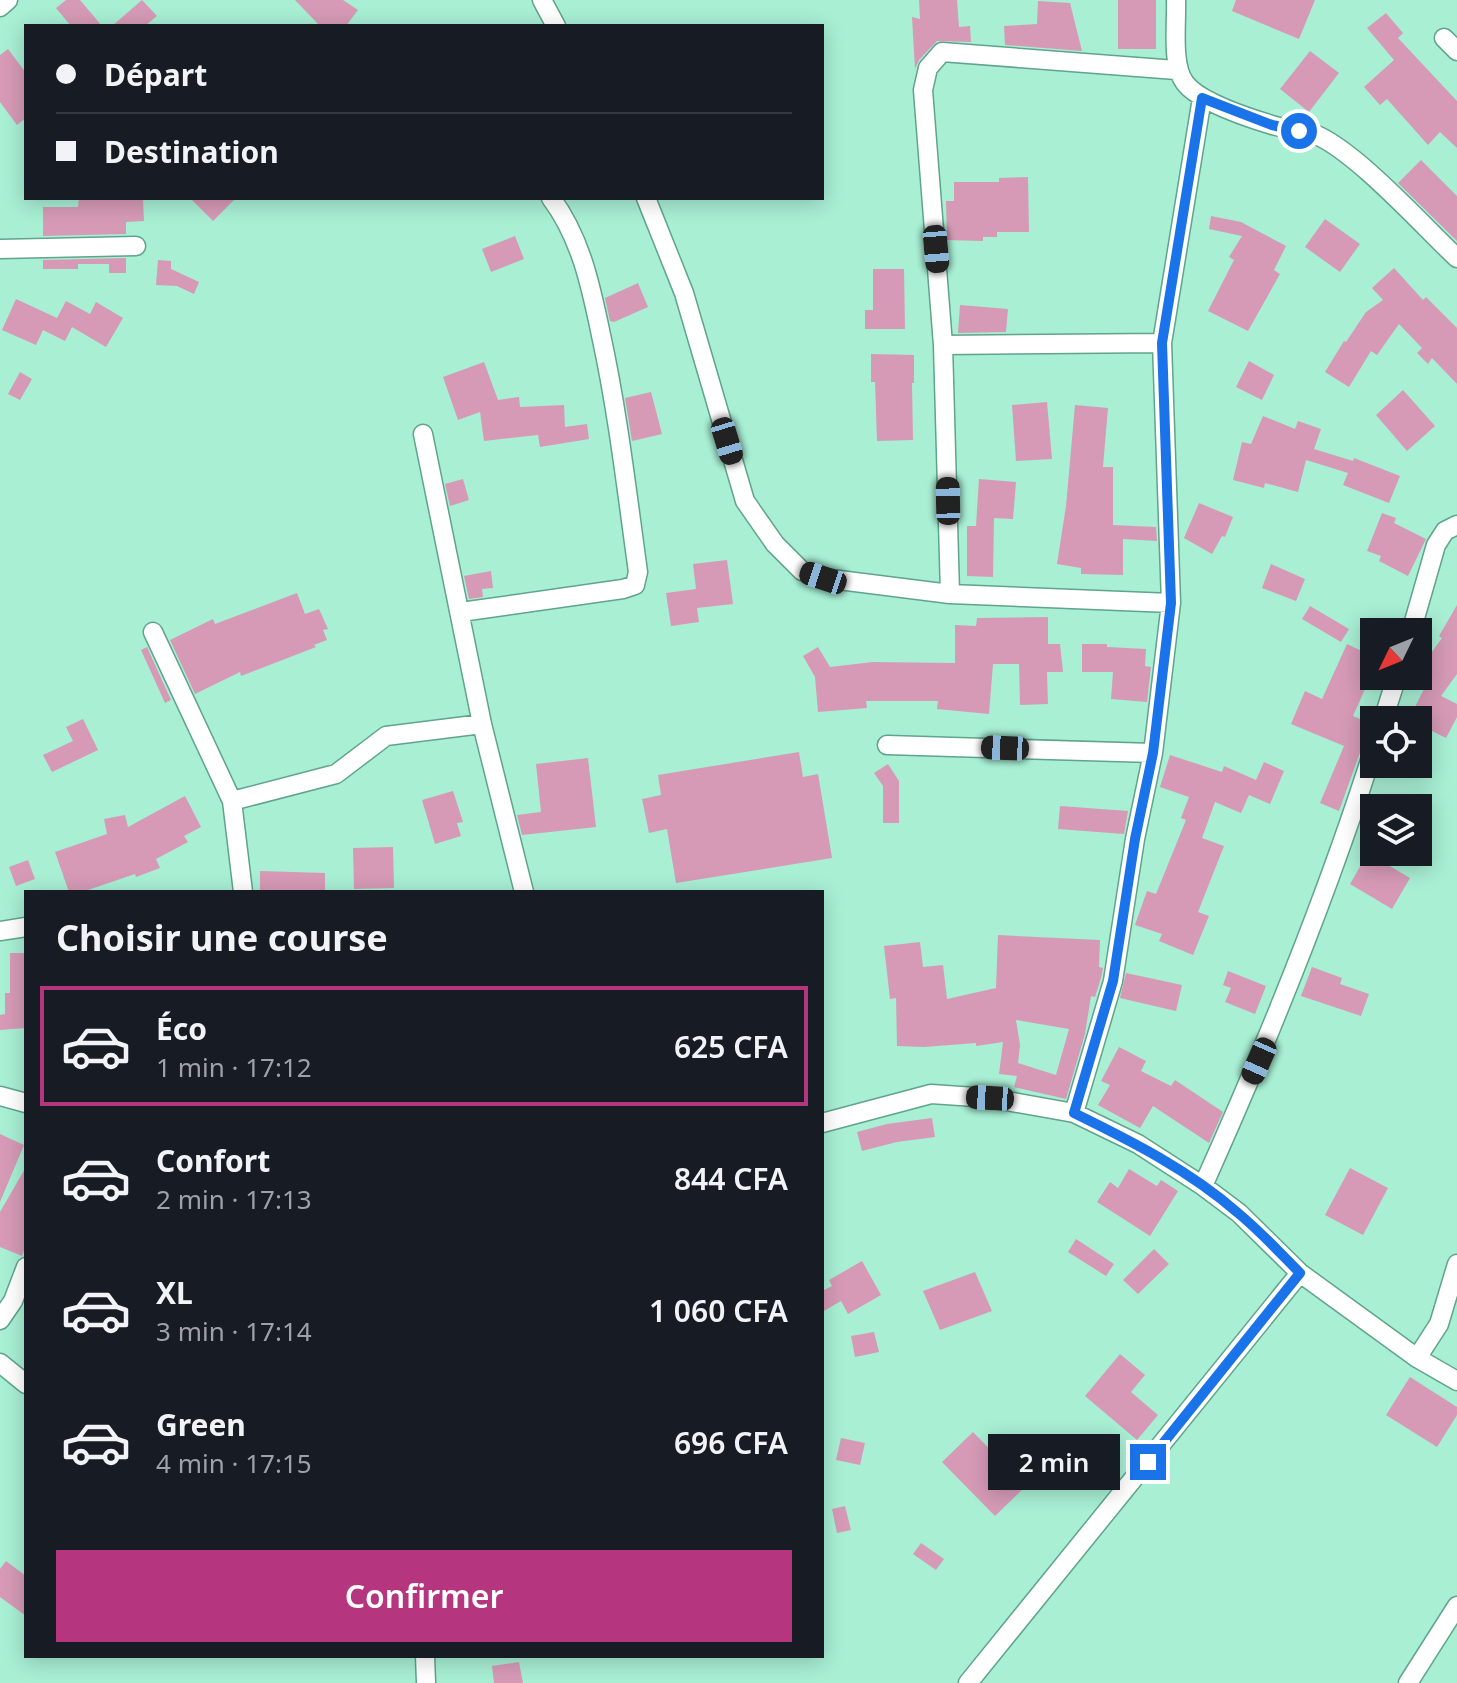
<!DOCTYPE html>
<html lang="fr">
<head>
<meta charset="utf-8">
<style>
	:root { --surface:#171b24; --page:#242831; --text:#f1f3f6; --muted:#9ea1a6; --line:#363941; --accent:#b5357f }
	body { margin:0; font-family:"Noto Sans",sans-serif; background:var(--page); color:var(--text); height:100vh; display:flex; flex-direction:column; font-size:30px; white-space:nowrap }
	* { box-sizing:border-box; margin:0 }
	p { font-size:26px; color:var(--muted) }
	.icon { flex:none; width:44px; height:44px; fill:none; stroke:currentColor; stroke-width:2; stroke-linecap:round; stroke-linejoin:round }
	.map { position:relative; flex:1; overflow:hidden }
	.panel { position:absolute; left:24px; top:890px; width:800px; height:768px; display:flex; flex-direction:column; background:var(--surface); border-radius:0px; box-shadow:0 4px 20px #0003 }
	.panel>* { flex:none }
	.banner { position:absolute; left:24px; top:24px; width:800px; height:176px; border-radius:0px; box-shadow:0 4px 20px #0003; display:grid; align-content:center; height:176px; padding:0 32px; background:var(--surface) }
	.needle { width:52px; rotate:227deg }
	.tools { position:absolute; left:1360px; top:618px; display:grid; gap:16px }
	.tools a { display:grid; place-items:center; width:72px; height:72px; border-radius:0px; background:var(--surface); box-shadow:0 4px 20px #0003; font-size:40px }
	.end { position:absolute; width:36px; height:36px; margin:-18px; border:10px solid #1a73e8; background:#fff; box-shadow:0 0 0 4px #fff }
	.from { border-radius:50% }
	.bubble { position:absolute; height:56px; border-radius:0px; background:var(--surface); box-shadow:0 4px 20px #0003; font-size:26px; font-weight:600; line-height:56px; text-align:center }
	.car { position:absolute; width:24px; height:48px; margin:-24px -12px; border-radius:10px; box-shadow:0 0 6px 2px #0007; background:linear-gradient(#222 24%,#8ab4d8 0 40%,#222 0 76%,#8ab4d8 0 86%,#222 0) }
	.banner b { display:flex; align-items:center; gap:28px; height:76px; font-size:30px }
	.banner b+b { border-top:2px solid var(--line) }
	.banner i { width:20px; height:20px; background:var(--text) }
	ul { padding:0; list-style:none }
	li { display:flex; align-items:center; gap:24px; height:120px; margin:0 16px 12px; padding:0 16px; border:4px solid transparent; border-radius:0px }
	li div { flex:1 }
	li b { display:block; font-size:30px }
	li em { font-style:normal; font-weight:600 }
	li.selected { border-color:var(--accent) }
	li>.icon { width:72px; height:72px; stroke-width:1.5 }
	h2 { padding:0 32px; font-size:36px; line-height:96px }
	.button { display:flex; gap:16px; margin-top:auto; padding:16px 32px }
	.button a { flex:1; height:92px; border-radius:0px; background:var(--accent); color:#fff; font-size:32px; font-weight:600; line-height:92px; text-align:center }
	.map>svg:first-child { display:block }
</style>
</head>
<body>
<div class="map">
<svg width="1457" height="1683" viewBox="0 0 1457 1683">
	<rect width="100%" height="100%" fill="#a8efd4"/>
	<!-- building -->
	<path fill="#d69ab6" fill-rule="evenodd" d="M66 0H80L102 26H71L56 8Z
		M142 0 157 16 145 26H112Z
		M295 0H343L358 10 346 26H320Z
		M919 0H957L959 27 970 26 971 42 937 41 919 60 915 69 912 17 920 19Z
		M1118 0H1156V49H1118Z
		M1236 0H1315L1299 39 1232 11Z
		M1038 1 1070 3 1082 51 1005 45 1004 26 1037 24Z
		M1386 13 1403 33 1398 38 1457 101V148L1440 132 1428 145 1387 99 1380 105 1364 87 1394 60 1367 28Z
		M8 49 26 73V118L17 125 0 102V55Z
		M1310 51 1339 73 1309 112 1280 89Z
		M1421 160 1457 196V241L1398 183Z
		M1028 177 1029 232H997V237H983V241L947 240 946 201H954V182H999V178Z
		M79 198H143L144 221 126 222V234L43 236V207H78Z
		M190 198H236L213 221Z
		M1211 216 1241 222 1286 246 1274 270 1280 274 1248 331 1208 311 1234 260 1229 257 1242 236 1209 229Z
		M1325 219 1360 244 1340 272 1305 247Z
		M515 236 524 259 491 272 482 249Z
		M126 258V273H109V264H78V269H43V260Z
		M158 260 171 261V269L199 282 194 294 177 286 156 285Z
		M1394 268 1423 300 1426 297 1457 328V384L1432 358 1428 364 1417 353 1422 348 1399 324 1377 355 1371 351 1349 387 1325 372 1344 341 1346 342 1366 312 1383 300 1372 288Z
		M873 269H904L905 329H865V310H873Z
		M638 283 648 307 614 322 610 321 605 298Z
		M16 299 57 318 66 301 90 314 96 302 123 318 106 347 72 327 65 341 43 330 36 345 2 330Z
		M960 305 1008 309 1006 332 958 333Z
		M871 354 914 355V383H912L913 440 877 441 875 382H871Z
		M1249 361 1274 375 1262 400 1236 387Z
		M484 362 498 400 519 397 520 407 564 405 565 427 587 424 589 439 540 447 538 435 484 441 480 412 458 420 443 377Z
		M20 372 32 379 20 400 8 394Z
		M1403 390 1435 426 1407 451 1376 415Z
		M651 392 662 434 632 441 625 398Z
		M1047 402 1052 459 1016 461 1012 405Z
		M1075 405 1108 408 1103 467H1113V525L1156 527 1157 541 1123 539V575L1081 574V568L1057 564 1066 506Z
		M1263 416 1295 429 1298 421 1321 429 1314 449 1353 461 1354 458 1400 476 1389 503 1343 485 1348 473 1306 460 1298 492 1265 483 1264 488 1233 480 1242 442 1251 444Z
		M463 479 469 500 450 506 445 484Z
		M979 479 1016 482 1013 519 994 518 993 577 967 576V526H976Z
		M1199 503 1233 517 1225 537 1222 536 1212 554 1184 538Z
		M1382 513 1396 518 1394 523 1426 539 1408 576 1379 561 1381 556 1367 551Z
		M727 560 733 604 697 608 699 622 671 626 666 593 696 589 693 564Z
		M1271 564 1305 579 1296 601 1262 588Z
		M491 571 493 588 482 589 483 597 469 599 464 576Z
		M297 593 305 614 319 609 328 629 323 630 327 640 314 645 316 647 241 676 240 672 195 694 170 640 213 619 215 624Z
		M1457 605V674L1441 696 1457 704V717L1446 738 1418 724V720L1409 719 1427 683 1417 676 1418 671 1442 638 1439 636Z
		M1310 606 1349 629 1341 642 1302 619Z
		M1048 617V644H1060L1063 672H1047L1048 704 1020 705 1019 664H993L989 714 937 709 938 701H866L867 708 818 712 815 677 803 656 818 647 830 667 873 662 955 663V625L976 626 977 618Z
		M1082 644H1107V647L1146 649 1145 666 1151 667 1147 702 1111 699 1113 672H1082Z
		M1347 644 1374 657V669L1353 716 1372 724 1374 728 1363 744 1339 811 1320 803 1344 746 1291 724 1305 691 1322 699Z
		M147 647 171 700 165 703 141 650Z
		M83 719 98 750 52 772 43 755 73 741 66 727Z
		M799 752 803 777 818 774 832 858 676 883 667 829 649 833 642 799 661 795 658 775Z
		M1170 755 1222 772 1224 766 1256 780 1264 762 1284 771 1270 804 1249 795 1241 813 1215 802 1202 838 1224 846 1198 912 1209 916 1193 955 1159 941 1162 934 1135 925 1147 891 1156 894 1186 820 1181 818 1189 797 1160 787Z
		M588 758 596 827 522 835 517 815 541 812 536 764Z
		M888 764 899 781V823H883V786L874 773Z
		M453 791 463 822 457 823 461 836 435 844 422 800Z
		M185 796 201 827 184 836 188 842 156 859 160 868 136 877 135 874 82 892H69L55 852 107 834 104 819 125 815 128 827Z
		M1060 806 1128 811 1124 834 1058 829Z
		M393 847 394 888 354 889 353 848Z
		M1368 853 1410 878 1392 909 1350 884Z
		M28 860 35 879 16 886 9 867Z
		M260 871 325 873V892H260Z
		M998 935 1100 940 1099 967 1103 968 1101 978 1095 997 1091 996 1085 1034 1066 1099 1014 1087 1017 1076 999 1074 1003 1042 976 1046V1043L924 1047 897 1046 896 998 890 999 884 946 920 942 923 967 943 965 947 999 996 988ZM1016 1020 1069 1029 1056 1075 1018 1063 1020 1045Z
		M10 953H26V1028L0 1030V1015L5 1014V993H10Z
		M1312 967 1342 978 1340 984 1369 994 1361 1016 1301 996Z
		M1228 971 1266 986 1255 1014 1225 1002 1231 988 1223 985Z
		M1126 973 1182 985 1176 1011 1120 998Z
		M1119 1047 1146 1061 1141 1071 1171 1086 1175 1080 1223 1112 1209 1143 1153 1106 1140 1128 1098 1105 1110 1085 1101 1081Z
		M932 1118 935 1137 897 1142 862 1151 857 1132 887 1124Z
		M0 1134 24 1145 0 1202Z
		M26 1167V1245L22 1256 0 1247V1212Z
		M1350 1168 1388 1188 1363 1235 1325 1215Z
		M1129 1169 1157 1186 1161 1180 1178 1191 1150 1236 1097 1202 1110 1182 1118 1188Z
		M1076 1239 1114 1264 1106 1276 1068 1252Z
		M1154 1249 1169 1264 1138 1294 1123 1280Z
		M862 1261 881 1295 848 1314 841 1301 822 1312V1291L832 1286 829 1280Z
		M975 1272 992 1311 940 1330 923 1291Z
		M874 1332 879 1352 855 1357 851 1336Z
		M1120 1354 1145 1375 1131 1392 1158 1415 1137 1440 1085 1396Z
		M1410 1377 1457 1407V1415L1437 1447 1386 1415Z
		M973 1432 1026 1486 995 1516 942 1462Z
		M841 1438 865 1443 860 1465 836 1460Z
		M845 1506 851 1530 837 1533 832 1509Z
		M921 1543 944 1559 936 1570 913 1554Z
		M6 1561 26 1576V1616L0 1597V1569Z
		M519 1662 523 1683H494L492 1666Z"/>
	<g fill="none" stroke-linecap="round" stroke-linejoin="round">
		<defs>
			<path id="minor" d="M542 0 556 26
				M1176 0C1177 23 1171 65 1185 83 1199 102 1249 118 1272 125 1286 129 1301 130 1314 134 1355 150 1423 226 1457 258
				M0 7 8 0
				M1444 38 1457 51
				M646 198 684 293 745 501 775 544 802 571 823 578 950 594 1171 603
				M0 249 136 246
				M943 345 1162 343
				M423 434 482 724 524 892
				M950 594 943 345 923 90 928 68 942 52 1176 70
				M461 612 623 589 635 585 638 572C627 493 618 413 601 335 591 287 581 238 551 198
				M153 632 232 801 243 892
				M1411 632 1436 545 1445 531 1457 525
				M1383 720 1397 676
				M887 745 1153 753
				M232 801 336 774 386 736 482 724
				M0 931 26 927
				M0 1096 26 1103
				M1074 1113 1113 981 1135 839 1153 753 1171 603 1162 343 1202 98
				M822 1123 931 1094 990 1098 1074 1113 1138 1144 1203 1186 1239 1213 1300 1273 1417 1358 1457 1381
				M1203 1186C1268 1041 1326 899 1374 748
				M0 1320 13 1301 26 1267
				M1417 1358 1439 1324 1457 1264
				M0 1363 26 1384
				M425 1656 426 1682
				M968 1683 1300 1273
				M1408 1683 1457 1606"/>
		</defs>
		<!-- minor casing -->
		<use href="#minor" stroke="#5fa48b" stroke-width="21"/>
		<!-- minor -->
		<use href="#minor" stroke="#fff" stroke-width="18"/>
	</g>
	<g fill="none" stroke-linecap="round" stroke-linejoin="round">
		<!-- route -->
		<path stroke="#1a73e8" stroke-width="10" d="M1148 1462 1300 1273C1280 1253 1260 1231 1238 1213 1189 1170 1131 1141 1074 1113L1113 981 1135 839 1153 753 1171 603 1162 343 1202 98 1272 125 1299 131"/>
	</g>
</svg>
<div class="tools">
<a><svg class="needle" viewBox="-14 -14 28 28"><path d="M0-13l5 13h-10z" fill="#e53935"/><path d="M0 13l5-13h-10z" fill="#9ea1a6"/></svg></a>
<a><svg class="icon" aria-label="locate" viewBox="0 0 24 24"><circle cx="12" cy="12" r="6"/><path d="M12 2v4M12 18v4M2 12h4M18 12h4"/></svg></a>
<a><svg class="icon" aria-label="layers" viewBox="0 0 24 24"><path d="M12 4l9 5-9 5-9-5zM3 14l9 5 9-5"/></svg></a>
</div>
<i class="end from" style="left:1299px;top:131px"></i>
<i class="end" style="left:1148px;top:1462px"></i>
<div class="bubble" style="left:988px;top:1434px;width:132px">2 min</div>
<i class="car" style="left:936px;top:249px;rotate:175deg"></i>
<i class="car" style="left:727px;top:441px;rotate:163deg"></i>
<i class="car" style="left:948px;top:501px;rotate:359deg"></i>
<i class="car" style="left:823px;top:578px;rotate:288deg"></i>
<i class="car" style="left:1005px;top:748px;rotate:272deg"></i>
<i class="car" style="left:1259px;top:1061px;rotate:204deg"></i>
<i class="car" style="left:990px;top:1098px;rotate:273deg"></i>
<div class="banner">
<b><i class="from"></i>Départ</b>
<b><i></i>Destination</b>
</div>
<section class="panel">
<h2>Choisir une course</h2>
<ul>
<li class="selected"><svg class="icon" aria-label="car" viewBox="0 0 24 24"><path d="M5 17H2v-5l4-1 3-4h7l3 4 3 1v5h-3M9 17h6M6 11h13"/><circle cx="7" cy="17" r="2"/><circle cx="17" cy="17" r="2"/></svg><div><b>Éco</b><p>1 min · 17:12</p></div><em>625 CFA</em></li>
<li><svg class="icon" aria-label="car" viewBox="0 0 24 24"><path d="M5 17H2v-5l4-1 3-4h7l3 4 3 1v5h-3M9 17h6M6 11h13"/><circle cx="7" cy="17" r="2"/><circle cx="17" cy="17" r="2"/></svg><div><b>Confort</b><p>2 min · 17:13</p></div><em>844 CFA</em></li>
<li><svg class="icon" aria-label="car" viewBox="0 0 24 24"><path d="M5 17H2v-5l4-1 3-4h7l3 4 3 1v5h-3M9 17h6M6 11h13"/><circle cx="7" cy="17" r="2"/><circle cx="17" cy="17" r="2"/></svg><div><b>XL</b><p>3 min · 17:14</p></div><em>1 060 CFA</em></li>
<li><svg class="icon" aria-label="car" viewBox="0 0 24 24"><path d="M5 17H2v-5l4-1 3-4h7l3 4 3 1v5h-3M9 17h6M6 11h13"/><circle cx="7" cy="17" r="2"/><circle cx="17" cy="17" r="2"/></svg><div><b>Green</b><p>4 min · 17:15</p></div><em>696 CFA</em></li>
</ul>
<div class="button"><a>Confirmer</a></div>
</section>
</div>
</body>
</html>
